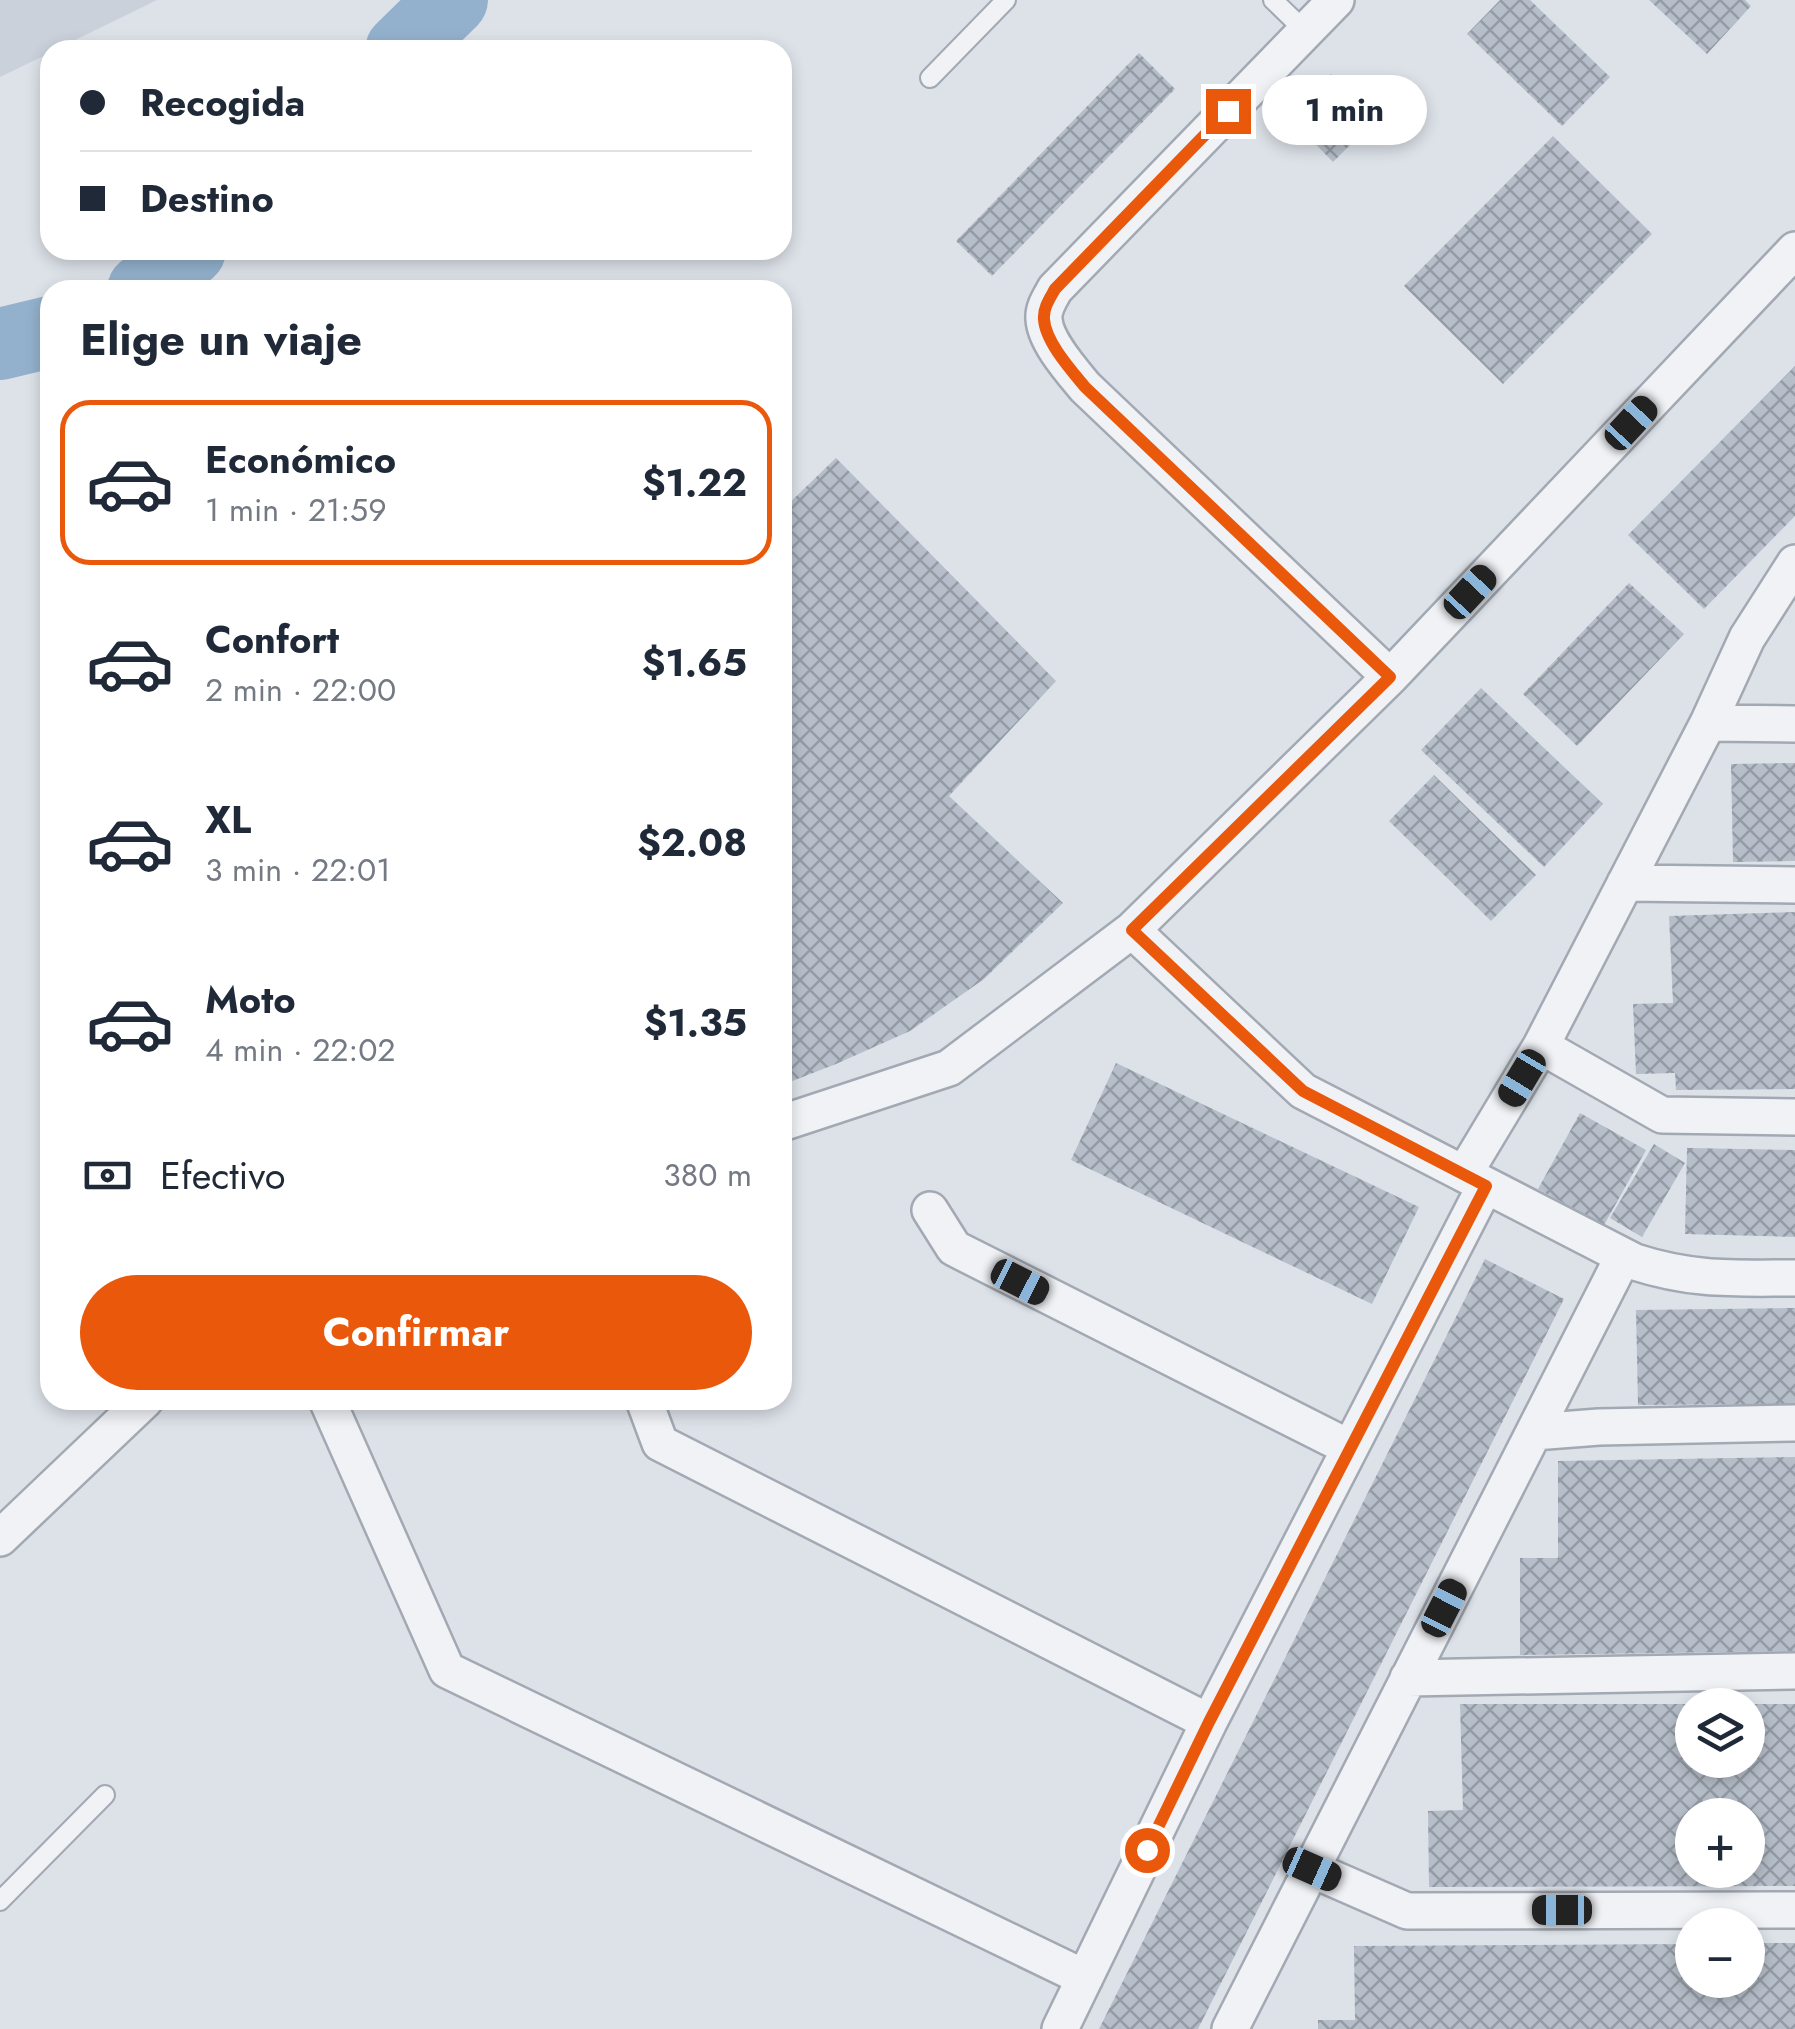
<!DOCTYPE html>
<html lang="es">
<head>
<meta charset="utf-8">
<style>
	:root { --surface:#fff; --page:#f2f2f3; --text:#1f2937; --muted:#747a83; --line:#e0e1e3; --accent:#ea580c }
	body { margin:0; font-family:Jost,sans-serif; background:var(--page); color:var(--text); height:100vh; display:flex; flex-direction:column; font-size:38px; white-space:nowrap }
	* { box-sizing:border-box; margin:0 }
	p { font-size:32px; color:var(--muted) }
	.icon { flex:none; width:55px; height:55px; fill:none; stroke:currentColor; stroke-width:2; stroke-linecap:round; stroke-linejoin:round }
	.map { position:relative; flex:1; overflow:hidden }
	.side { position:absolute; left:40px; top:280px; width:752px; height:1130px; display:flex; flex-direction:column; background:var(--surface); border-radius:30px; box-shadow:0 5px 15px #0003 }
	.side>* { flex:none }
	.top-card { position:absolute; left:40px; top:40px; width:752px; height:220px; border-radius:30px; box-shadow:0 5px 15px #0003; display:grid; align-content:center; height:220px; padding:0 40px; background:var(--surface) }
	.tools { position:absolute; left:1675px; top:1688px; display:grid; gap:20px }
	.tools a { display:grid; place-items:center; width:90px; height:90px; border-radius:50%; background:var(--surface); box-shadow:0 5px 15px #0003; font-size:50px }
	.end { position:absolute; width:45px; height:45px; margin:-22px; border:12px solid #ea580c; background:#fff; box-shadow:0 0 0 5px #fff }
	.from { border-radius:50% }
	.bubble { position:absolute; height:70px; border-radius:35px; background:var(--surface); box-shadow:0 5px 15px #0003; font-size:32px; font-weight:700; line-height:70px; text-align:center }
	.car { position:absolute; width:30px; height:60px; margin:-30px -15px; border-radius:12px; box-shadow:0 0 8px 2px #0007; background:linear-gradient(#222 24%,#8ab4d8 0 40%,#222 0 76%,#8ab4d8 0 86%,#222 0) }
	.top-card b { display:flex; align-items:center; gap:35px; height:95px; font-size:38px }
	.top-card b+b { border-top:2px solid var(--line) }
	.top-card i { width:25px; height:25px; background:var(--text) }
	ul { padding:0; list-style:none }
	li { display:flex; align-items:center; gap:30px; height:165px; margin:0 20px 15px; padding:0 20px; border:5px solid transparent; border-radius:30px }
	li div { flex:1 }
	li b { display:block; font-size:38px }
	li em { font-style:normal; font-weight:700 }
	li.active { border-color:var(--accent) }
	li>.icon { width:90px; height:90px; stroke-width:1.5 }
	h2 { padding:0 40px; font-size:45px; line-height:120px }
	.pay { display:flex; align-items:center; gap:25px; height:110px; padding:0 40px; font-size:38px }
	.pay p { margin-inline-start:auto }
	.cta { display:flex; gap:20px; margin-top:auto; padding:20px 40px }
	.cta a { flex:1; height:115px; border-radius:60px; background:var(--accent); color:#fff; font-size:40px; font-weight:700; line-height:115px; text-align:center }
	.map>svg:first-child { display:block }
</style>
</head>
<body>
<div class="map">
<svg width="1795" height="2029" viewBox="0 0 1795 2029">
	<defs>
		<pattern id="building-cross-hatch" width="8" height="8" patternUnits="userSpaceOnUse" patternTransform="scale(2.5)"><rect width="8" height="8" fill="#b6bec9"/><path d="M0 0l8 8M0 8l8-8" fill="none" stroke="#949ba5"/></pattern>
	</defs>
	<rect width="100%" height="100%" fill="#dde2e9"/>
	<!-- built -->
	<path fill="#cbd1db" d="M0 0H157L55 50H50V53L0 77Z"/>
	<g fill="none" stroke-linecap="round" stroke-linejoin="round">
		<!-- river -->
		<path stroke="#93b1cd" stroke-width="72" d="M401 50 452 0
			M143 290 190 250
			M0 344 50 332"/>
	</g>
	<!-- building -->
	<path fill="url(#building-cross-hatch)" fill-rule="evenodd" d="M1500 0H1530L1610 77 1562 126 1467 34Z
		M1649 0H1745L1751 6 1707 54Z
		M1139 53 1175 89 992 276 956 241Z
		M1331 74 1376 119 1333 162 1288 116Z
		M1553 136 1652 234 1503 384 1404 286Z
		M1795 366V516L1704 609 1628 535Z
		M836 458 1056 681 949 796 1063 903 984 979 910 1031 836 1064 782 1085V510Z
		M1629 583 1684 634 1577 746 1523 694Z
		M1481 688 1603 804 1544 867 1421 750Z
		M1795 763V861L1733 862 1731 764Z
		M1434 775 1536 875 1491 921 1389 821Z
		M1795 912V1089L1676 1090 1675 1073 1636 1074 1633 1004 1673 1003 1669 916Z
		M1116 1063 1419 1207 1372 1304 1071 1160Z
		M1580 1113 1646 1150 1604 1225 1538 1189Z
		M1654 1144 1685 1163 1642 1237 1610 1218Z
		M1687 1148 1795 1150V1237L1685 1234Z
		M1485 1259 1564 1299 1198 2029H1099Z
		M1795 1308V1404L1638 1405 1636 1310Z
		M1795 1457V1651L1520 1655V1558H1558V1461Z
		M1460 1704H1692V1760H1748V1704H1795V1886L1429 1887 1428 1811 1463 1810ZM1692 1815H1748V1870H1692Z
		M1748 1943H1795V2029H1318V2020H1355L1354 1946 1692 1944V1980H1748Z"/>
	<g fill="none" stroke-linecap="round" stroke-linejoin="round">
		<defs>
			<path id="lane" d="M1273 0 1305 31
				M930 78 1006 0
				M0 1901 105 1795"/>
			<path id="street" d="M1336 0 1055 289C1050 298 1043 308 1044 319 1045 341 1071 370 1085 387L1390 677
				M1708 723 1747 638 1795 563
				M1625 883 1795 885
				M1132 930 1303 1091 1635 1262C1694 1281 1735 1278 1795 1278
				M1541 1046 1662 1115 1795 1117
				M782 1123 949 1068 1132 930 1390 677 1795 250
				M1464 1174 1541 1046 1708 723 1795 724
				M930 1210 954 1248 1350 1448
				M327 1400 447 1670 1085 1978
				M644 1400 660 1443 1209 1722
				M1534 1432 1599 1427 1795 1423
				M0 1538 145 1400
				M1408 1678 1795 1671
				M1311 1869 1407 1911 1795 1910
				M1060 2029 1209 1722 1485 1186
				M1230 2029 1623 1257"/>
		</defs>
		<!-- lane casing -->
		<use href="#lane" stroke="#a2a9b3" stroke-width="22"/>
		<!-- street casing -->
		<use href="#street" stroke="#a2a9b3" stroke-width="40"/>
		<!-- lane -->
		<use href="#lane" stroke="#f0f2f6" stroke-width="18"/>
		<!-- street -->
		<use href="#street" stroke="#f0f2f6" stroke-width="35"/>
	</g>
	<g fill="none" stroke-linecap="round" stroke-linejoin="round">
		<!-- route -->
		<path stroke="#ea580c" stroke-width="12" d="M1147 1850 1209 1722 1486 1186 1303 1091 1132 930 1390 677 1085 387C1071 370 1045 341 1044 319 1043 308 1050 298 1055 289L1228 111"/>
	</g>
</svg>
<div class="tools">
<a><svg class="icon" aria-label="layers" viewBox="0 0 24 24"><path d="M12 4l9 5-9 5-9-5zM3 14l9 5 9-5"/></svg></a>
<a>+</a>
<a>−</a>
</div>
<i class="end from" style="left:1147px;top:1850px"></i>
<i class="end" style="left:1228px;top:111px"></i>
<div class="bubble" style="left:1262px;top:75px;width:165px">1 min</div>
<i class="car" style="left:1631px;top:423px;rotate:43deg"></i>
<i class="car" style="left:1470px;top:592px;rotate:43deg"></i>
<i class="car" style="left:1522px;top:1078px;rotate:211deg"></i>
<i class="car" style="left:1020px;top:1282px;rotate:117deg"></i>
<i class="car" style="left:1444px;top:1608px;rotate:27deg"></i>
<i class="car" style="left:1312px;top:1869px;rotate:114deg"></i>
<i class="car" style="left:1562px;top:1910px;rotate:270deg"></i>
<div class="top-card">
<b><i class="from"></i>Recogida</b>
<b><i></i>Destino</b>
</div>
<section class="side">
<h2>Elige un viaje</h2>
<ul>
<li class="active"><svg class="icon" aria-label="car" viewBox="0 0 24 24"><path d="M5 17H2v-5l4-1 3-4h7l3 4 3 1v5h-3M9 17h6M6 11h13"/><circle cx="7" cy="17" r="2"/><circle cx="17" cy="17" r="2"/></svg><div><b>Económico</b><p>1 min · 21:59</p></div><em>$1.22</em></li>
<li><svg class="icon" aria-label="car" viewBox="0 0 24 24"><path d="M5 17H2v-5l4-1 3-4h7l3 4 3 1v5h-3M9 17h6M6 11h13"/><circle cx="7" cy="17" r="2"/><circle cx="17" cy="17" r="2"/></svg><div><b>Confort</b><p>2 min · 22:00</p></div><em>$1.65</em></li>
<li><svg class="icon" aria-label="car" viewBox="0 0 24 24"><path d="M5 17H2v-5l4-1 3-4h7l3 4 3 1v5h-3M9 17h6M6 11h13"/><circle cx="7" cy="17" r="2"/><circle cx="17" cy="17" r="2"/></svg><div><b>XL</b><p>3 min · 22:01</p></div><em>$2.08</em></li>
<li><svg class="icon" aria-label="car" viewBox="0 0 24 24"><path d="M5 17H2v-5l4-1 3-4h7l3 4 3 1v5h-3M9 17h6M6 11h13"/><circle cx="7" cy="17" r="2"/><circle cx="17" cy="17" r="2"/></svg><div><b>Moto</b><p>4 min · 22:02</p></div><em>$1.35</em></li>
</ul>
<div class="pay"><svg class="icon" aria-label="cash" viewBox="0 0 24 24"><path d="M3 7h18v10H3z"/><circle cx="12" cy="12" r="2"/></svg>Efectivo<p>380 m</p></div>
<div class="cta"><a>Confirmar</a></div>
</section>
</div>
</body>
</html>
